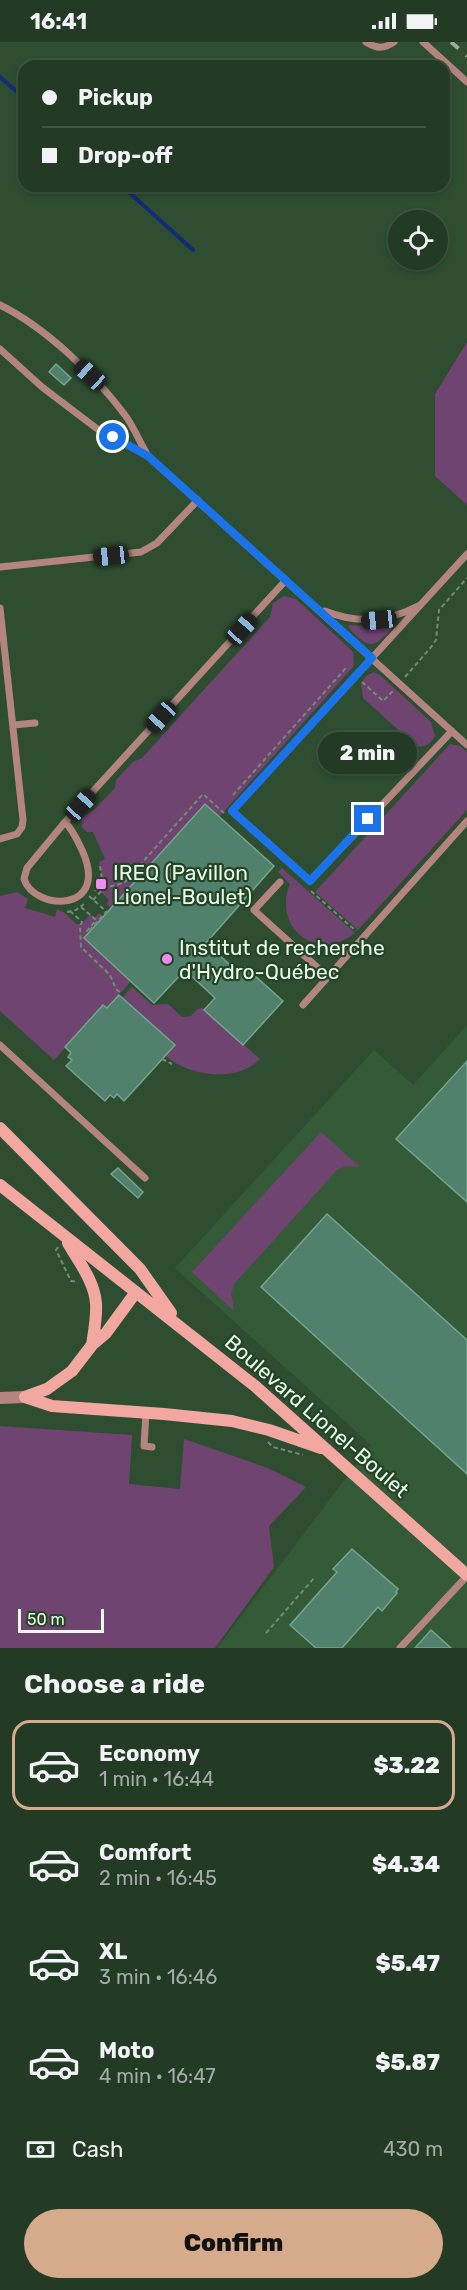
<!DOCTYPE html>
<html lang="en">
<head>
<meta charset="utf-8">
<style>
	:root { --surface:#233a25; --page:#2b412d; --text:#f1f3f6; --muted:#a3ada7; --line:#405442; --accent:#d6ab8b }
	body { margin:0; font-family:Rubik,sans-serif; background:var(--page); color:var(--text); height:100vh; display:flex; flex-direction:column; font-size:22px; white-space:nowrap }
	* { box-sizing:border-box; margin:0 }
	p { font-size:20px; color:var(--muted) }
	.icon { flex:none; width:33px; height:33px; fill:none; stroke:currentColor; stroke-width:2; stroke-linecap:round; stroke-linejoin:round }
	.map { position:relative; height:1606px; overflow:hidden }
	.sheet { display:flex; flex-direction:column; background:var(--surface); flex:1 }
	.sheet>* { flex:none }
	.hud { position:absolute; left:18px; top:18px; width:432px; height:132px; border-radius:18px; box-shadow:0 3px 9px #0003,0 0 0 2px var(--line); display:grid; align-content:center; height:132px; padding:0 24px; background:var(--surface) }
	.controls { position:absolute; left:388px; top:168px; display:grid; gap:12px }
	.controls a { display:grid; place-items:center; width:60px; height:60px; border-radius:50%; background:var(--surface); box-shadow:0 3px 9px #0003,0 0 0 2px var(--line); font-size:30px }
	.scale { position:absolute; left:18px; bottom:15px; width:86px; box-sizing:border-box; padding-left:6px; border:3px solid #e8fbe8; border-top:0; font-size:16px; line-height:21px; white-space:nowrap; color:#e8fbe8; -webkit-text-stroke:4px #254326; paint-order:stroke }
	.end { position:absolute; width:27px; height:27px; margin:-14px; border:8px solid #1a73e8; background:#fff; box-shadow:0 0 0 3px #fff }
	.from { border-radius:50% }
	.bubble { position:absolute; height:42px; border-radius:21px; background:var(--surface); box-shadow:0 3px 9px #0003,0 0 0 2px var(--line); font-size:20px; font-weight:800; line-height:42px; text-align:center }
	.car { position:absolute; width:18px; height:36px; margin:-18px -9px; border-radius:8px; box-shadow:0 0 4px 2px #0007; background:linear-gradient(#222 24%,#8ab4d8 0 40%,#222 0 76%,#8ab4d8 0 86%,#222 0) }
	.hud b { display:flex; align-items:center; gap:21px; height:57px; font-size:22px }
	.hud b+b { border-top:2px solid var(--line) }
	.hud i { width:15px; height:15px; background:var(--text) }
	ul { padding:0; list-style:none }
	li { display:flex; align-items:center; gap:18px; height:90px; margin:0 12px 9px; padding:0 12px; border:3px solid transparent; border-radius:18px }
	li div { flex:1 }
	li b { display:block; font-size:22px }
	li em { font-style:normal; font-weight:800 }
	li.current { border-color:var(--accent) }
	li>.icon { width:54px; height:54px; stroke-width:1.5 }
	h2 { padding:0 24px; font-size:27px; line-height:72px }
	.pay { display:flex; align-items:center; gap:15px; height:66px; padding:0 24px; font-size:22px }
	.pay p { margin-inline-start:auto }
	.button { display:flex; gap:12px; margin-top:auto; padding:12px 24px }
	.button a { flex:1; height:69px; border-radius:36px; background:var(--accent); color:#111; font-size:24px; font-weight:800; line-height:69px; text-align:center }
	.status { display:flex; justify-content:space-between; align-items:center; height:42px; padding:0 30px; background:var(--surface); direction:ltr }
	.status svg { height:16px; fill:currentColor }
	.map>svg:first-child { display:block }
</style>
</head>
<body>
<div class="status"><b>16:41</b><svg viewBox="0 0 49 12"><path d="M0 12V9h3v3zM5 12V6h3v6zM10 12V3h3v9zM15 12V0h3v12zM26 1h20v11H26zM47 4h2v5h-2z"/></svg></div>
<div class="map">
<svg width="467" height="1606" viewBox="0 0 467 1606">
	<rect width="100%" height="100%" fill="#2f4e31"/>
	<!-- built -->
	<path fill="#355a37" d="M467 983V1606H217L371 1403 175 1226 374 1008 413 1043Z"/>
	<!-- green -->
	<path fill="#6f4471" d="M467 300V463L435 434V352Z
		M284 554 296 557 348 605 353 610 354 624 219 775 204 762 111 866 106 862 109 858 101 850 105 844 101 840 102 833 99 820 105 817 93 790H87L82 785V776L94 768 115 746 116 738 133 720 142 716 270 575 273 561Z
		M393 581 395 583C374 605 372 611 348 585L350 583 374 585Z
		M374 630 380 633 431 680 435 694C430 702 426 706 416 704L363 656 361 642 366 634Z
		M450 702 460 704 467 710V768L358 888 315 850Z
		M282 826 355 891C317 921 272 886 290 842L278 830Z
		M17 850 28 857 25 866 55 875 57 867 65 871 76 882H82L90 872 95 876 99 871 103 874 85 896 132 938 107 966 103 964 54 1018 0 969V854Z
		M132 945 152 963 168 962 182 975 191 974 197 967 203 966 260 1017C237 1041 188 1035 165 1013L174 1003 122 956Z
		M321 1090 360 1125 346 1124 337 1128 235 1241 231 1251 234 1269 192 1230Z
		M0 1384 132 1393 129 1442 180 1447 184 1397 268 1426 306 1445 269 1484 274 1525 215 1606H0Z"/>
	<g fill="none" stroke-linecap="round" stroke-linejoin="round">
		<!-- stream -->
		<path stroke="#132c77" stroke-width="4" d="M0 35 24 56
			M122 144 193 208"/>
	</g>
	<!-- building -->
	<path fill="#51816c" stroke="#73a48e" stroke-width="1.5" d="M56 322 71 336 64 343 49 330Z
		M205 762 274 824 206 901 239 931 245 925 283 959 243 1003 204 968 215 956 185 928 154 961 84 896Z
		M119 953 175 1003 124 1059 117 1052 114 1056 110 1053 105 1059 66 1024 72 1018 68 1015 71 1011 65 1005 103 963 107 966Z
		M467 1019V1160L396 1097Z
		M118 1126 143 1150 138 1156 111 1132Z
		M327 1172 467 1298V1432L261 1245Z
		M352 1507 398 1547 396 1550 397 1551 382 1569 378 1565 342 1606H316L290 1583 337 1530 333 1527Z
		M431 1588 451 1606H415Z"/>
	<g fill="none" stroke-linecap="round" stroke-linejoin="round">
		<!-- path -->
		<path stroke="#718c73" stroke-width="2" stroke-dasharray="4.5 3" stroke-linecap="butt" d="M405 635 432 604 436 598 439 568 467 536
			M362 640 383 659 393 649
			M233 753 345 627 347 629
			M95 849 102 837 100 824
			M311 849 356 889
			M89 854 107 870
			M93 858 104 846 124 841 203 752 224 771
			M81 865 96 878 87 889 88 890 106 870
			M70 869 82 880 80 884 81 905 110 933 116 947 121 951
			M67 870 76 868 84 862
			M162 1017 172 1022
			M58 1205 56 1208 71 1239 78 1240
			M268 1400 273 1405 303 1413
			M266 1591 315 1535"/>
		<!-- service -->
		<path stroke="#b48580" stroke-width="7" d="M366 0C377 7 384 7 394 0
			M423 0 467 40
			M0 263C45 285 95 333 125 373 134 385 140 401 148 414
			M0 307 42 345 96 386 148 414 467 703
			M0 525 141 510 157 501 198 458
			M0 566 23 778 22 785 17 792 0 797
			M325 569C357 582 388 580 418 564
			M13 683 35 681
			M452 689 310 839 232 769 467 512
			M65 780C73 788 77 798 82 808 111 872 34 869 24 837L27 826 65 780 286 538
			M280 840 254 868 328 935
			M303 963 467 779
			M0 1003 145 1136
			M146 1371 144 1404 152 1405
			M400 1606 467 1534"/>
		<!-- tertiary -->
		<path stroke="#b48580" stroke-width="12" d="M0 1356 25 1355"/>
		<!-- secondary -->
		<path stroke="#f2a7a0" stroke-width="12" d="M0 1086 140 1227 171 1271
			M0 1143 255 1344 467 1533
			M68 1201C79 1220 94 1239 96 1261 97 1275 94 1289 92 1303
			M25 1355 52 1364 164 1372 232 1379 269 1388 321 1406
			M25 1355 47 1347 72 1329 92 1303 106 1291 136 1250"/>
		<!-- rail -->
		<path stroke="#95ae96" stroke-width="4" stroke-dasharray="10 10" stroke-linecap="butt" d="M451 0 467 14"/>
	</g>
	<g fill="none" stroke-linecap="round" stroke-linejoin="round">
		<!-- route -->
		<path stroke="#1a73e8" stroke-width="8" d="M113 395 148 414 372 616 232 769 310 839 368 777"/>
	</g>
	<!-- markers -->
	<g fill="#f08bf5" stroke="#254326" stroke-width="2">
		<rect x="95" y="836" width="12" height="12" rx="3"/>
		<circle cx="167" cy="917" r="6"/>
	</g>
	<g text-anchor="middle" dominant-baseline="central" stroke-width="4.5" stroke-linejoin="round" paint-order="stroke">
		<!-- poi labels -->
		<g font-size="21" fill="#e8fbe8" stroke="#254326" text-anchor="start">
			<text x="113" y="830">IREQ (Pavillon<tspan x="113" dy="24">Lionel-Boulet)</tspan></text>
			<text x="179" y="905">Institut de recherche<tspan x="179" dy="24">d'Hydro-Québec</tspan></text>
		</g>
		<!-- street labels -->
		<g font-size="21" fill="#e8fbe8" stroke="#254326">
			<text transform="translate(317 1374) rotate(41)">Boulevard Lionel-Boulet</text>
		</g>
	</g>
</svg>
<div class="controls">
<a><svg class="icon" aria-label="locate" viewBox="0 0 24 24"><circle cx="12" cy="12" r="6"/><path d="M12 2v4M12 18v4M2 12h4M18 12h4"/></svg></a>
</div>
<div class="scale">50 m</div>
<i class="end from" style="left:113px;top:395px"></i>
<i class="end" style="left:368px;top:777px"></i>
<div class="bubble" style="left:318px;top:690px;width:99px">2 min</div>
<i class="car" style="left:90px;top:333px;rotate:312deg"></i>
<i class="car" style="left:111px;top:514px;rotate:264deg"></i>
<i class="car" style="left:379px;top:578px;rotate:264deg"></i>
<i class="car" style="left:242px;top:587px;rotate:42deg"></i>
<i class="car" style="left:161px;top:675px;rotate:222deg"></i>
<i class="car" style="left:81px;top:763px;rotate:42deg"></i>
<div class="hud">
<b><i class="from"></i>Pickup</b>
<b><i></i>Drop-off</b>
</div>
</div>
<section class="sheet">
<h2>Choose a ride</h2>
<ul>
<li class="current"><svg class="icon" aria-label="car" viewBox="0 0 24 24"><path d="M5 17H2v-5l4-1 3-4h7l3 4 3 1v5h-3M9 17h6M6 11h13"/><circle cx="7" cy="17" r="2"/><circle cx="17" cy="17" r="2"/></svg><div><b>Economy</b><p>1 min · 16:44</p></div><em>$3.22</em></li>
<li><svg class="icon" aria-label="car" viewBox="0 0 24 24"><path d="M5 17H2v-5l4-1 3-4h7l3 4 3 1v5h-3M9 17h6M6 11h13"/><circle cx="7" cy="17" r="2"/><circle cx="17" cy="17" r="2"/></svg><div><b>Comfort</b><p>2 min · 16:45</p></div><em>$4.34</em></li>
<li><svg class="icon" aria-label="car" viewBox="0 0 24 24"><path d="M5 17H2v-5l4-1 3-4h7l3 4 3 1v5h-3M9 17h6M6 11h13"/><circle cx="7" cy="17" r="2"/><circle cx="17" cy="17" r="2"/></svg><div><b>XL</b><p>3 min · 16:46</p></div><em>$5.47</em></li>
<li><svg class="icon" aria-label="car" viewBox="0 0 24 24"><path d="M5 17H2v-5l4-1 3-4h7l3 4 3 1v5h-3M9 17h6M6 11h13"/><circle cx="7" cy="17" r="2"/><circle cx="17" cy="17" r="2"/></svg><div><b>Moto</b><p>4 min · 16:47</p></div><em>$5.87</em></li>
</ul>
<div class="pay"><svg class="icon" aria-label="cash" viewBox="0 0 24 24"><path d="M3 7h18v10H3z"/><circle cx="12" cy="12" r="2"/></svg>Cash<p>430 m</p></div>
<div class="button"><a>Confirm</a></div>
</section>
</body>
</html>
